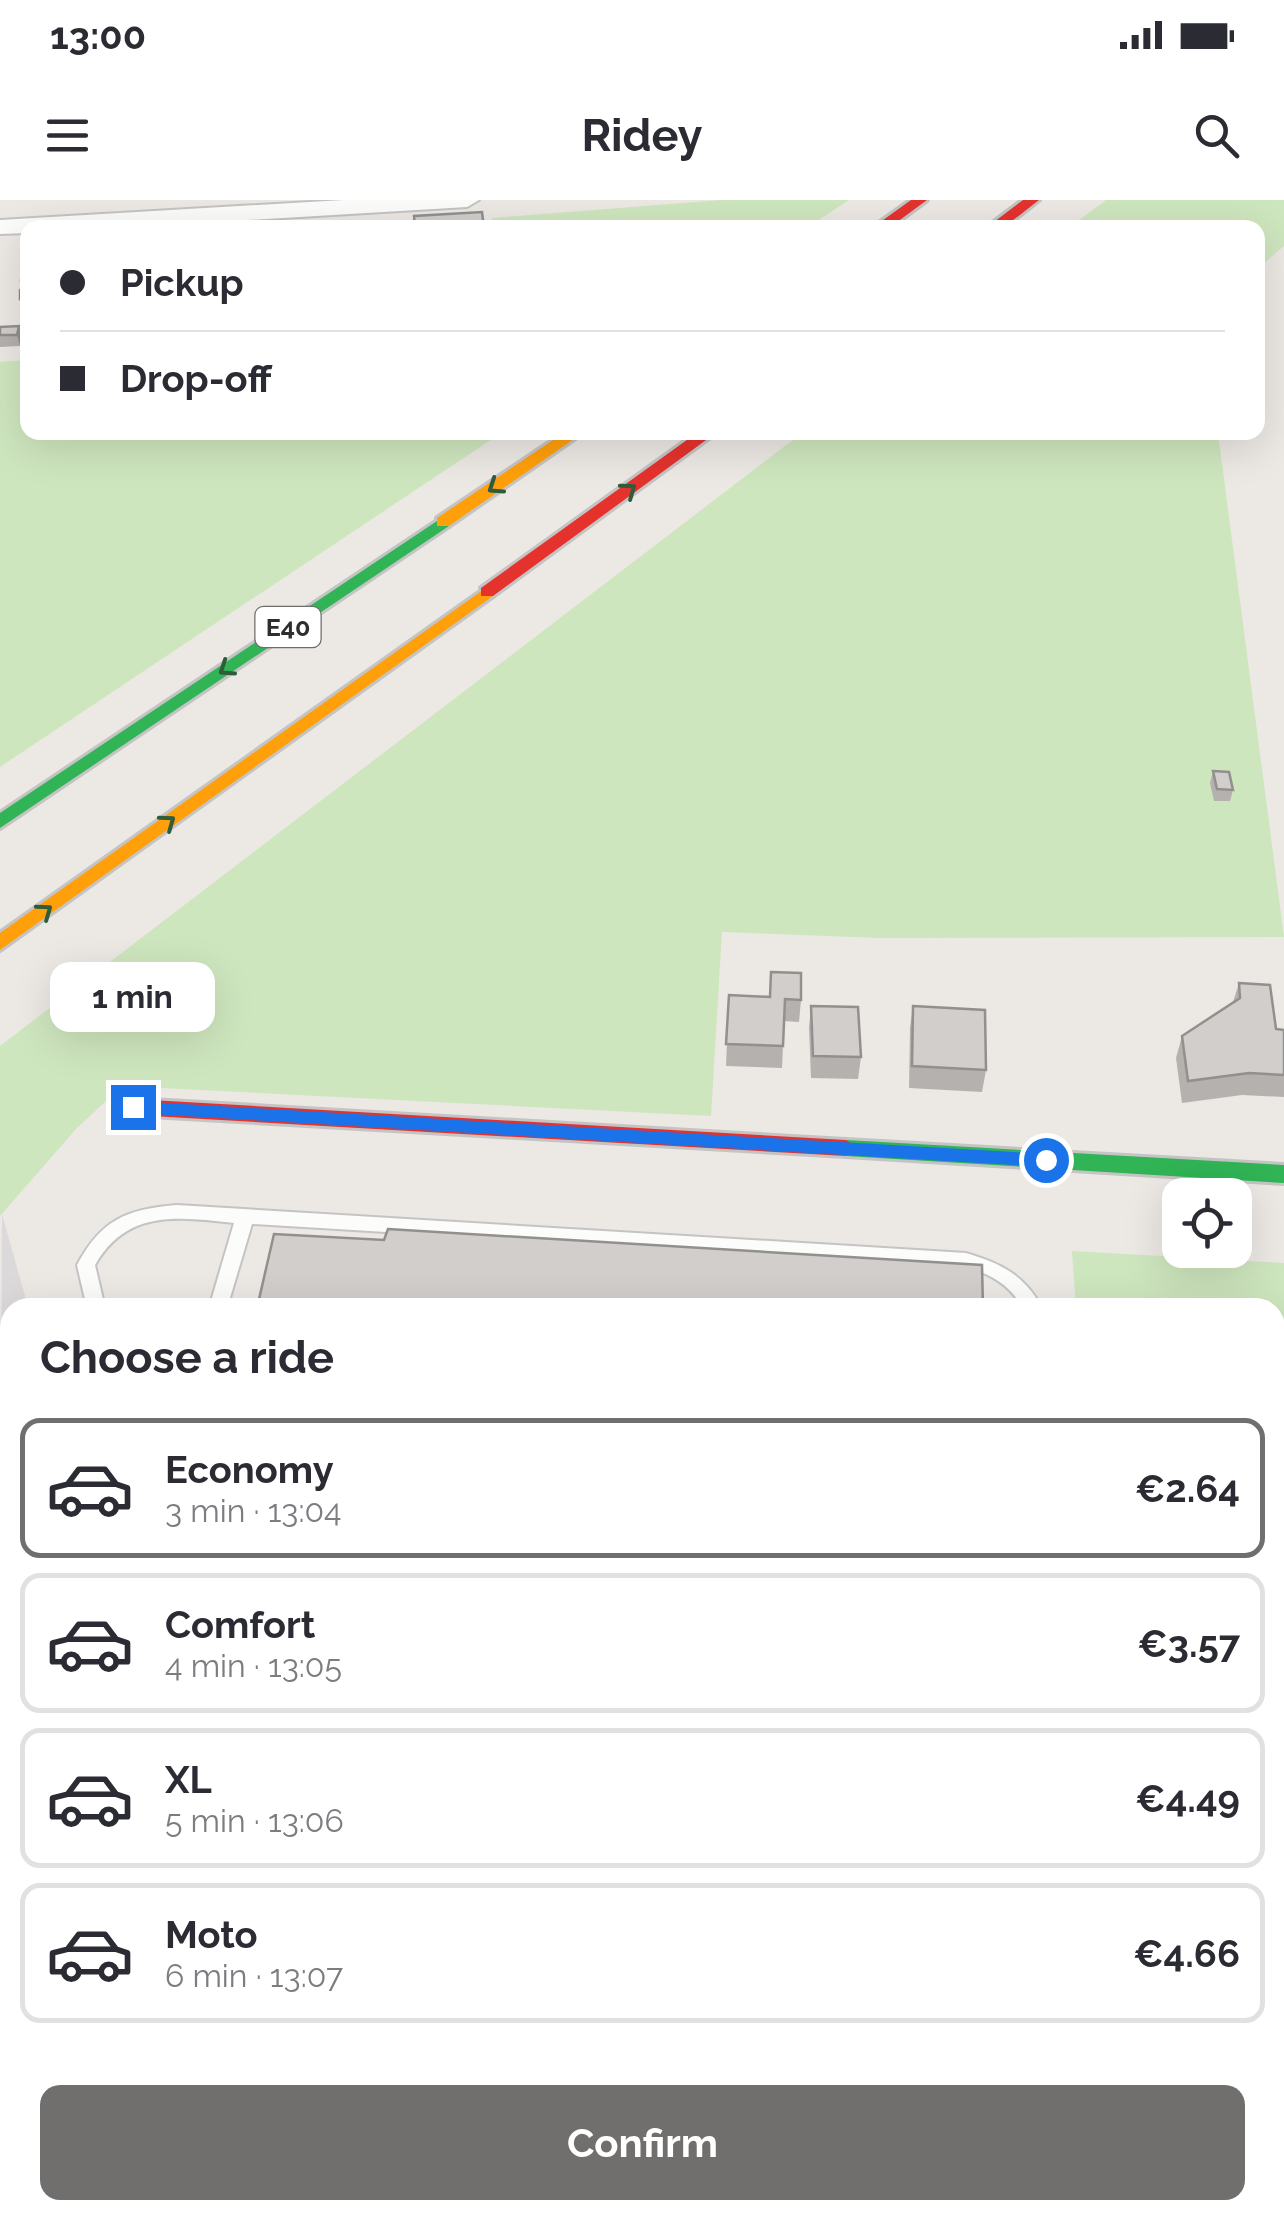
<!DOCTYPE html>
<html lang="en">
<head>
<meta charset="utf-8">
<style>
	:root { --surface:#fff; --page:#f2f2f3; --text:#2b2b33; --muted:#7c7c81; --line:#e1e1e2; --accent:#706f6e }
	body { margin:0; font-family:Raleway,sans-serif; background:var(--page); color:var(--text); height:100vh; display:flex; flex-direction:column; font-size:38px; white-space:nowrap }
	* { box-sizing:border-box; margin:0 }
	p { font-size:32px; color:var(--muted) }
	.icon { flex:none; width:55px; height:55px; fill:none; stroke:currentColor; stroke-width:2; stroke-linecap:round; stroke-linejoin:round }
	.map { position:relative; flex:1; overflow:hidden }
	.side { position:absolute; left:0px; top:1098px; width:1285px; height:922px; display:flex; flex-direction:column; background:var(--surface); border-radius:30px 30px 0 0; box-shadow:0 10px 40px #0002 }
	.side>* { flex:none }
	.banner { position:absolute; left:20px; top:20px; width:1245px; height:220px; border-radius:20px; box-shadow:0 10px 40px #0002; display:grid; align-content:center; height:220px; padding:0 40px; background:var(--surface) }
	.fabs { position:absolute; left:1162px; top:978px; display:grid; gap:20px }
	.fabs a { display:grid; place-items:center; width:90px; height:90px; border-radius:20px; background:var(--surface); box-shadow:0 10px 40px #0002; font-size:50px }
	.end { position:absolute; width:45px; height:45px; margin:-22px; border:12px solid #1a73e8; background:#fff; box-shadow:0 0 0 5px #fff }
	.from { border-radius:50% }
	.bubble { position:absolute; height:70px; border-radius:20px; background:var(--surface); box-shadow:0 10px 40px #0002; font-size:32px; font-weight:700; line-height:70px; text-align:center }
	.banner b { display:flex; align-items:center; gap:35px; height:95px; font-size:38px }
	.banner b+b { border-top:2px solid var(--line) }
	.banner i { width:25px; height:25px; background:var(--text) }
	ul { padding:0; list-style:none }
	li { display:flex; align-items:center; gap:30px; height:140px; margin:0 20px 15px; padding:0 20px; border:5px solid var(--line); border-radius:20px }
	li div { flex:1 }
	li b { display:block; font-size:38px }
	li em { font-style:normal; font-weight:700 }
	li.current { border-color:var(--accent) }
	li>.icon { width:90px; height:90px; stroke-width:1.5 }
	h2 { padding:0 40px; font-size:45px; line-height:120px }
	.button { display:flex; gap:20px; margin-top:auto; padding:20px 40px }
	.button a { flex:1; height:115px; border-radius:20px; background:var(--accent); color:#fff; font-size:40px; font-weight:700; line-height:115px; text-align:center }
	.status { display:flex; justify-content:space-between; align-items:center; height:70px; padding:0 50px; background:var(--surface); direction:ltr }
	.status svg { height:28px; fill:currentColor }
	header { display:flex; justify-content:space-between; align-items:center; height:130px; padding:0 40px; background:var(--surface); font-size:45px; font-weight:700 }
	.map>svg:first-child { display:block }
</style>
</head>
<body>
<div class="status"><b>13:00</b><svg viewBox="0 0 49 12"><path d="M0 12V9h3v3zM5 12V6h3v6zM10 12V3h3v9zM15 12V0h3v12zM26 1h20v11H26zM47 4h2v5h-2z"/></svg></div>
<header><svg class="icon" aria-label="menu" viewBox="0 0 24 24"><path d="M4 6h16M4 12h16M4 18h16"/></svg>Ridey<svg class="icon" aria-label="search" viewBox="0 0 24 24"><circle cx="10" cy="10" r="6"/><path d="M15 15l6 6"/></svg></header>
<div class="map">
<svg width="1284" height="2019" viewBox="0 0 1284 2019">
	<rect width="100%" height="100%" fill="#ece8e4"/>
	<!-- industrial -->
	<path fill="#dcd9db" d="M2 1014 28 1107 10 1108V1499L0 1506Z"/>
	<!-- green -->
	<path fill="#cee6be" d="M721 0H849L808 27 493 28 492 18Z
		M1106 0H1284V46L1258 68V28L1070 27Z
		M27 160 28 232 501 233 0 567V162Z
		M802 233H1218L1284 737 879 738 722 732 711 916 122 886 76 929 0 1016V846Z
		M1072 1051 1284 1063V1704H1275V1108L1076 1107Z"/>
	<g fill="none" stroke-linecap="round" stroke-linejoin="round">
		<defs>
			<path id="lane" d="M177 1005 966 1053C1000 1063 1025 1075 1042 1108H1023C1010 1085 991 1074 966 1067L252 1024 227 1108H209L234 1023C178 1017 127 1009 95 1065L105 1108H87L77 1065C101 1020 126 1009 177 1005Z
				M1275 1782 1284 1783V1805L1275 1804Z
				M1155 2010H1179L1180 2019H1156Z"/>
			<path id="street" d="M344 0H479L467 7 115 28H28V33L0 34V20Z
				M10 1546V1591L0 1595V1550Z"/>
			<path id="fast" d="M443 317 451 322 449 326 0 628V613Z
				M846 940 1284 965V983L846 956 835 948Z"/>
			<path id="slow" d="M565 232H584L449 326H437V318Z
				M487 387 496 392 493 396 0 750V733Z"/>
			<path id="jam" d="M911 0H927L889 28H872Z
				M1023 0H1039L1003 28H986Z
				M698 232H717L493 396H481V388Z
				M133 899 846 940 857 948 846 956 133 915 122 907Z"/>
		</defs>
		<!-- lane casing -->
		<use href="#lane" stroke="#c5c4c5" stroke-width="4"/>
		<!-- street casing -->
		<use href="#street" stroke="#c5c4c5" stroke-width="4"/>
		<!-- fast casing -->
		<use href="#fast" stroke="#c5c4c5" stroke-width="6"/>
		<!-- slow casing -->
		<use href="#slow" stroke="#c5c4c5" stroke-width="6"/>
		<!-- jam casing -->
		<use href="#jam" stroke="#c5c4c5" stroke-width="6"/>
		<!-- lane -->
		<use href="#lane" fill="#fcfcfb" fill-rule="evenodd"/>
		<!-- street -->
		<use href="#street" fill="#fcfcfb" fill-rule="evenodd"/>
		<!-- fast -->
		<use href="#fast" fill="#30b455" fill-rule="evenodd"/>
		<!-- slow -->
		<use href="#slow" fill="#ff9f0a" fill-rule="evenodd"/>
		<!-- jam -->
		<use href="#jam" fill="#e5322d" fill-rule="evenodd"/>
	</g>
	<!-- wall -->
	<path fill="#b4b1af" d="M28 70V109L22 110 20 99 23 90 21 80Z
		M19 126 22 137 20 146 0 147V127Z
		M1213 571 1233 590 1230 601H1214L1210 583Z
		M1239 783 1276 829 1284 830V897L1242 895 1182 903 1176 858 1182 836 1233 802Z
		M729 795 801 800 799 822 784 821 782 868 726 866Z
		M811 806 861 857 858 879 811 878 809 828Z
		M913 806 986 870 982 892 909 888 910 828Z
		M1284 1960V2019H1264L1263 2010H1275V1972Z"/>
	<!-- shaded-wall -->
	<path fill="#92908e" d="M19 126 22 137 20 146 17 135Z
		M2 1321 10 1339V1363L0 1371V1322Z"/>
	<!-- building -->
	<path fill="#d1cecb" stroke="#92908e" stroke-width="2.5" d="M482 12 484 28H415L414 16Z
		M28 70V79L21 80 22 71Z
		M28 89V98L20 99V90Z
		M19 126 17 135H0V127Z
		M1213 571 1229 572 1233 590 1217 589Z
		M771 772 801 773V800L785 799 783 846 726 844 729 795 770 797Z
		M1239 783 1270 785 1276 829 1284 830V875L1249 873 1188 881 1182 836 1240 798Z
		M811 806 858 807 861 857 813 856Z
		M913 806 985 810 986 870 912 866Z
		M388 1029 982 1065 983 1108H257L274 1034 384 1040Z"/>
	<!-- one-way arrows -->
	<defs><path id="oneway-chevron" d="M-2-3.5L2.5 0L-2 3.5" fill="none" stroke-width="1.6" stroke-linecap="round" stroke-linejoin="round" transform="scale(2.5)"/></defs>
	<g stroke="#2f5d3c">
		<use href="#oneway-chevron" transform="translate(495 287) rotate(146)"/>
		<use href="#oneway-chevron" transform="translate(629 290) rotate(-36)"/>
		<use href="#oneway-chevron" transform="translate(226 469) rotate(146)"/>
		<use href="#oneway-chevron" transform="translate(168 622) rotate(-36)"/>
		<use href="#oneway-chevron" transform="translate(45 711) rotate(-36)"/>
	</g>
	<!-- route -->
	<path fill="#1a73e8" d="M133 901 1046 954 1054 960 1046 967 133 913 125 907Z"/>
	<g text-anchor="middle" dominant-baseline="central" stroke-width="9" stroke-linejoin="round" paint-order="stroke">
		<!-- shield labels -->
		<rect fill="#fff" stroke="#6d6d6d" stroke-width="2.5" x="255.5" y="407" width="65" height="40" rx="8"/>
		<g font-size="25" font-weight="bold" fill="#2e2e2e">
			<text x="288" y="427">E40</text>
		</g>
	</g>
</svg>
<div class="fabs">
<a><svg class="icon" aria-label="locate" viewBox="0 0 24 24"><circle cx="12" cy="12" r="6"/><path d="M12 2v4M12 18v4M2 12h4M18 12h4"/></svg></a>
</div>
<i class="end from" style="left:1046px;top:960px"></i>
<i class="end" style="left:133px;top:907px"></i>
<div class="bubble" style="left:50px;top:762px;width:165px">1 min</div>
<div class="banner">
<b><i class="from"></i>Pickup</b>
<b><i></i>Drop-off</b>
</div>
<section class="side">
<h2>Choose a ride</h2>
<ul>
<li class="current"><svg class="icon" aria-label="car" viewBox="0 0 24 24"><path d="M5 17H2v-5l4-1 3-4h7l3 4 3 1v5h-3M9 17h6M6 11h13"/><circle cx="7" cy="17" r="2"/><circle cx="17" cy="17" r="2"/></svg><div><b>Economy</b><p>3 min · 13:04</p></div><em>€2.64</em></li>
<li><svg class="icon" aria-label="car" viewBox="0 0 24 24"><path d="M5 17H2v-5l4-1 3-4h7l3 4 3 1v5h-3M9 17h6M6 11h13"/><circle cx="7" cy="17" r="2"/><circle cx="17" cy="17" r="2"/></svg><div><b>Comfort</b><p>4 min · 13:05</p></div><em>€3.57</em></li>
<li><svg class="icon" aria-label="car" viewBox="0 0 24 24"><path d="M5 17H2v-5l4-1 3-4h7l3 4 3 1v5h-3M9 17h6M6 11h13"/><circle cx="7" cy="17" r="2"/><circle cx="17" cy="17" r="2"/></svg><div><b>XL</b><p>5 min · 13:06</p></div><em>€4.49</em></li>
<li><svg class="icon" aria-label="car" viewBox="0 0 24 24"><path d="M5 17H2v-5l4-1 3-4h7l3 4 3 1v5h-3M9 17h6M6 11h13"/><circle cx="7" cy="17" r="2"/><circle cx="17" cy="17" r="2"/></svg><div><b>Moto</b><p>6 min · 13:07</p></div><em>€4.66</em></li>
</ul>
<div class="button"><a>Confirm</a></div>
</section>
</div>
</body>
</html>
